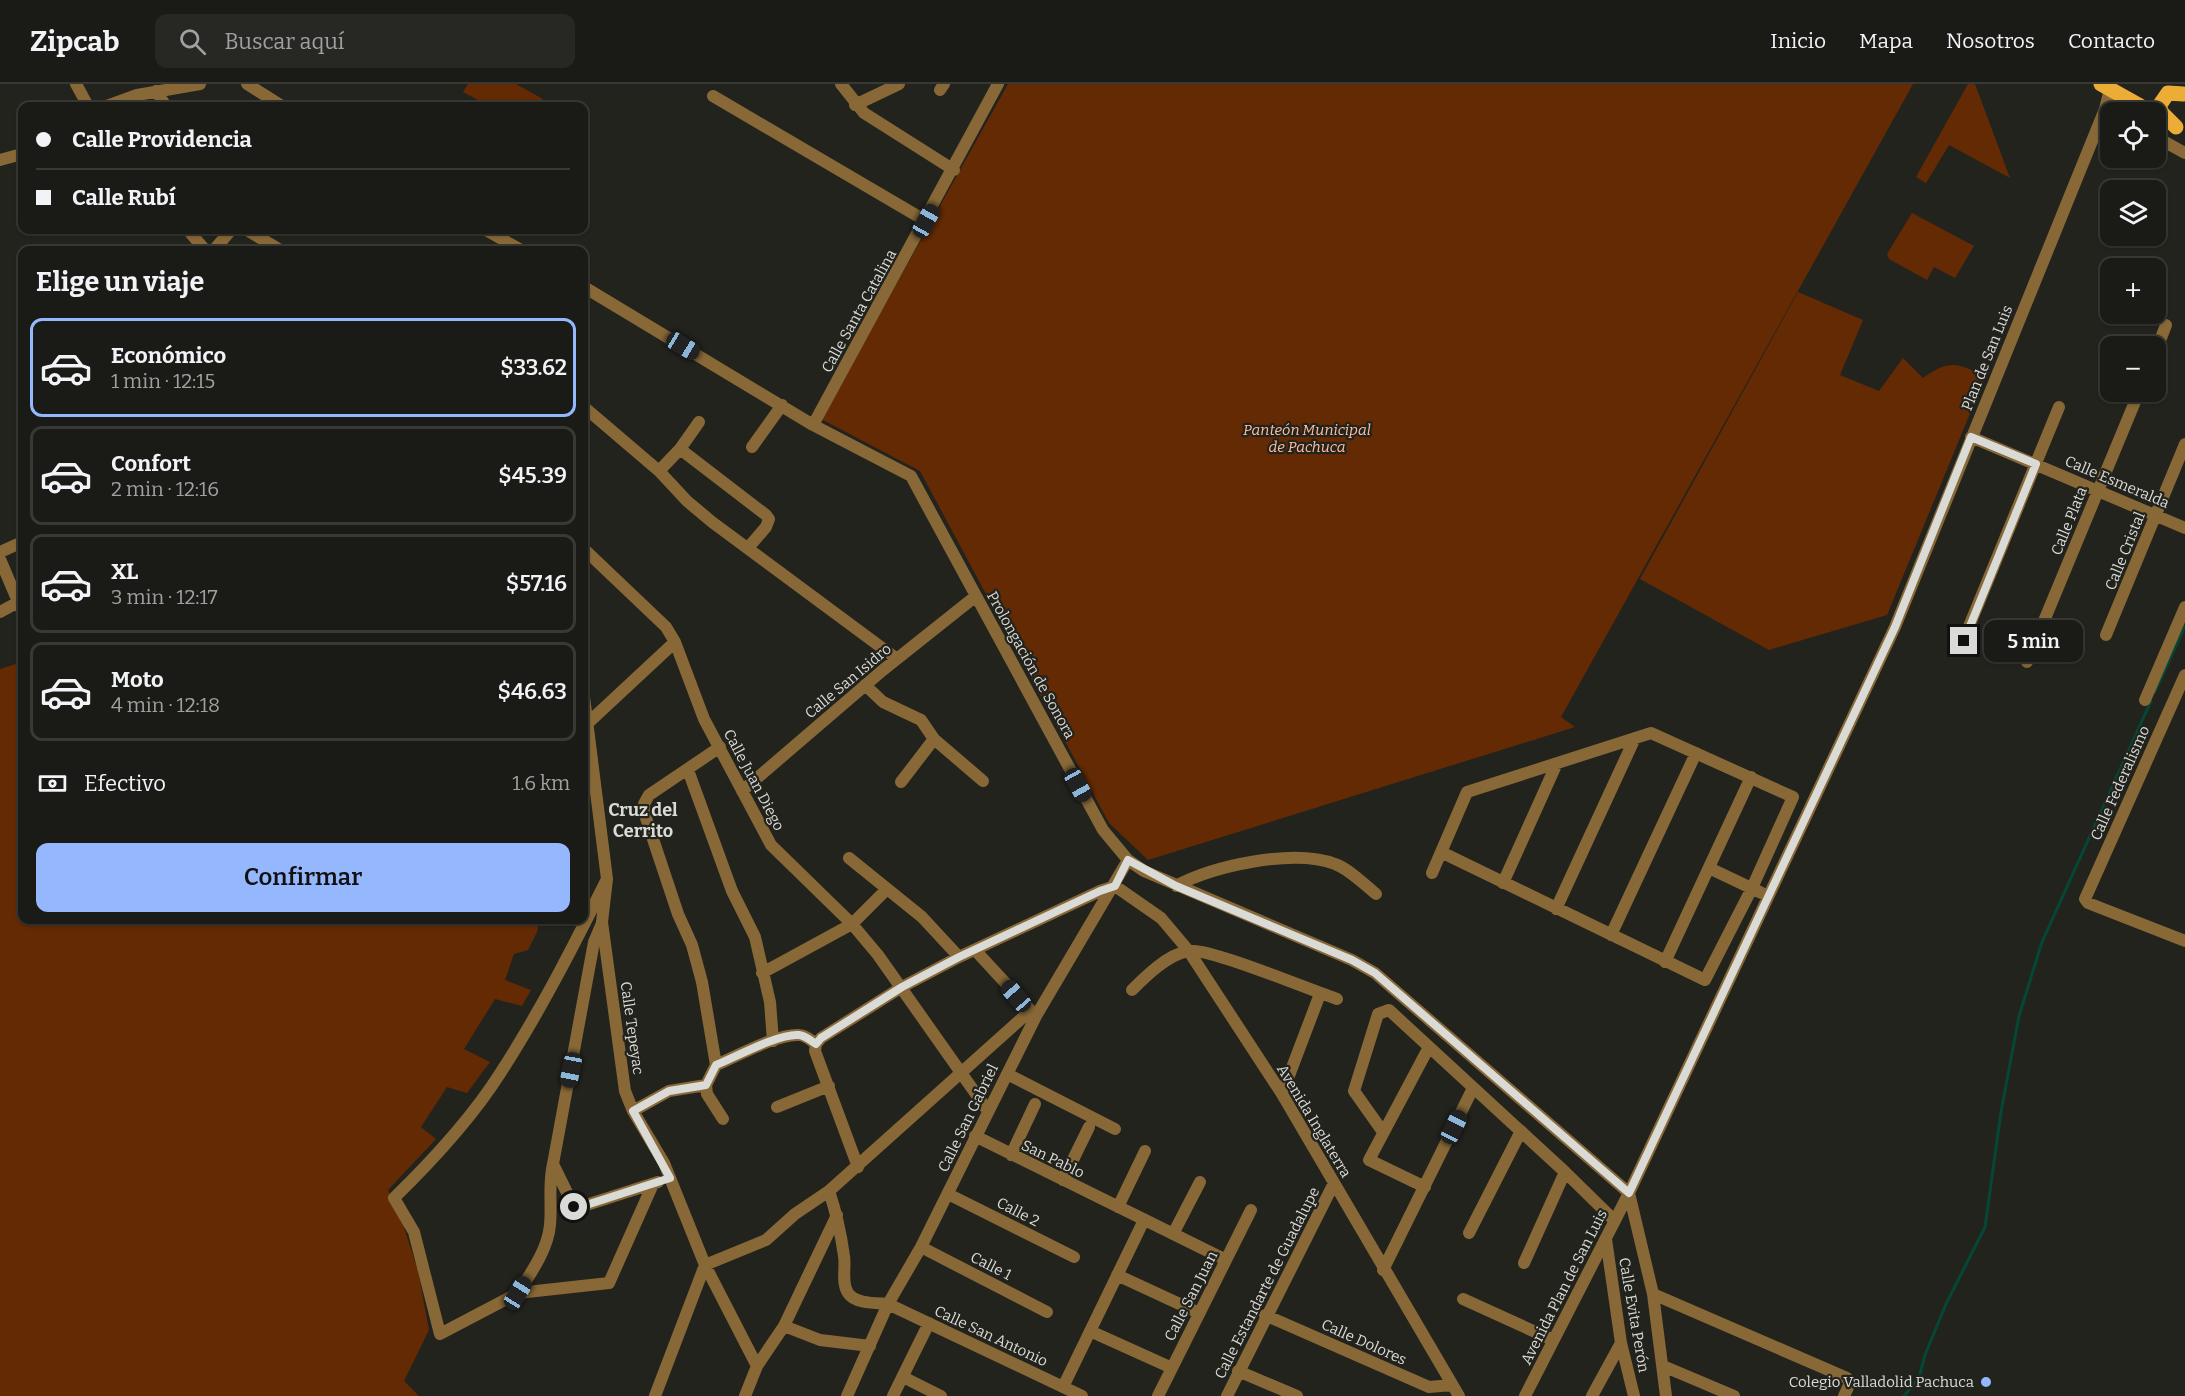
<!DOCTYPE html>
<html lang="es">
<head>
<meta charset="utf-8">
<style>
	:root { --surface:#1a1a16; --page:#272723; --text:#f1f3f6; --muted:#9fa1a1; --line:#383835; --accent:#94b7fd }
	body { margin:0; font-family:Bitter,serif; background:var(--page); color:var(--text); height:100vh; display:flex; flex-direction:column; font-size:22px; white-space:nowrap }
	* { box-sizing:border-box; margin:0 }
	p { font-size:20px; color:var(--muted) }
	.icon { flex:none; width:33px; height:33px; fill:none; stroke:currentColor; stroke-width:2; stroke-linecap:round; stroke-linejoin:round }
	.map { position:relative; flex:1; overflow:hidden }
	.sheet { position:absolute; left:18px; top:162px; width:570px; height:678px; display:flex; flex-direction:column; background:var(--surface); border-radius:12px; box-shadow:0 2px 4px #0004,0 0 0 2px var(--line) }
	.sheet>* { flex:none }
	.hud { position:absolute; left:18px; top:18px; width:570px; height:132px; border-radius:12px; box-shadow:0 2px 4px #0004,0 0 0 2px var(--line); display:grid; align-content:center; height:132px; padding:0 18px; background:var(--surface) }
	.fabs { position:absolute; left:2100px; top:18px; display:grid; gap:12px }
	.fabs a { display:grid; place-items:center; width:66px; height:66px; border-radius:12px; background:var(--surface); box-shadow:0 2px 4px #0004,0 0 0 2px var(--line); font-size:30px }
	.end { position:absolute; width:27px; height:27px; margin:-14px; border:8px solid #dadad7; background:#111; box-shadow:0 0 0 3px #111 }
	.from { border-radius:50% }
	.bubble { position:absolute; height:42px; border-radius:12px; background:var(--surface); box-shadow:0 2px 4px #0004,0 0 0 2px var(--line); font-size:20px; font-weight:600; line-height:42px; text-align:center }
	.car { position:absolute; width:18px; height:36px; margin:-18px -9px; border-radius:8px; box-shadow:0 0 4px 2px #0007; background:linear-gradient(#222 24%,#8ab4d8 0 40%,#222 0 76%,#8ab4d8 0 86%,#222 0) }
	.hud b { display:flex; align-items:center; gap:21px; height:57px; font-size:22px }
	.hud b+b { border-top:2px solid var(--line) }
	.hud i { width:15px; height:15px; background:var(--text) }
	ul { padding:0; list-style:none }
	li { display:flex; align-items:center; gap:18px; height:99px; margin:0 12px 9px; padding:0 6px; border:3px solid var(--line); border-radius:12px }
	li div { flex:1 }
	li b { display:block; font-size:22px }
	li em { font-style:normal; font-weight:600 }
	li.selected { border-color:var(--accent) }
	li>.icon { width:54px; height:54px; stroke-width:1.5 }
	h2 { padding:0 18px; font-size:27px; line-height:72px }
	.pay { display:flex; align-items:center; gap:15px; height:66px; padding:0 18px; font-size:22px }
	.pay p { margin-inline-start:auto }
	.cta { display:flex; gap:12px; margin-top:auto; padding:12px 18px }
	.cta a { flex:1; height:69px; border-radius:12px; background:var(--accent); color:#111; font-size:24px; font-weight:600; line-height:69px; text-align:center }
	header { display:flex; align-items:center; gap:36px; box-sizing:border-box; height:84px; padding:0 30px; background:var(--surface); border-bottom:2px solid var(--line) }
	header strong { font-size:28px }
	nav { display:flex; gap:33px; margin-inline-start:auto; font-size:21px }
	.search { width:420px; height:54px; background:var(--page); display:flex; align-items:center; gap:15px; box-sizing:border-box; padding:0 21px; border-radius:12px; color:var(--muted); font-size:22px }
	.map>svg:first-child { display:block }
</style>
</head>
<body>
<header>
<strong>Zipcab</strong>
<div class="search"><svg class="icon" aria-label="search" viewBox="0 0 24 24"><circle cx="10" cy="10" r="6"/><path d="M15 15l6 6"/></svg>Buscar aquí</div>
<nav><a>Inicio</a><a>Mapa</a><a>Nosotros</a><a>Contacto</a></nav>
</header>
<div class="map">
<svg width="2185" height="1312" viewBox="0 0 2185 1312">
	<rect width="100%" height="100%" fill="#23231e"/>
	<!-- green -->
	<path fill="#642a04" d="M468 0H516L543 15 539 22H489L463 8Z
		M1008 0H1913L1561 633 1575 643 1148 776 1109 739 920 387 821 335Z
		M1968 0H1975L2010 94 1949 61 1926 99 1916 93Z
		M1912 129 1974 162 1955 194 1934 183 1927 196 1889 175 1887 170Z
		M1798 208 1863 236 1840 291 1879 307 1903 274 1923 294C1949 276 1957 278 1985 293L1887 531 1769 566 1640 495Z
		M22 578V836H539L537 848 528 866 514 870 505 896 531 906 522 922 495 915 464 965 490 978 467 1009 447 1003 421 1043 436 1055 388 1106 399 1128 418 1187 429 1246 404 1297 419 1312H0V585Z"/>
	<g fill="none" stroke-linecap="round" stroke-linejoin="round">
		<!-- stream -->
		<path stroke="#054737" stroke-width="3" d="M2155 608 2185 542
			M1904 1312 1919 1294 1925 1271 1946 1220 1985 1143 2001 1028 2019 932 2042 858 2151 617"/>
		<!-- minor -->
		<path stroke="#876836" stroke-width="12" d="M76 0 88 22
			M247 0 282 22
			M841 0 864 29 954 86
			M940 6 944 0
			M156 7 166 22
			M713 12 926 137
			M855 21 899 0
			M107 22 137 11 200 0
			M2156 53 2185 69
			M0 76 22 70
			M188 146 205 166
			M247 146 280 166
			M486 146 521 166
			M214 166 231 146
			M584 203 813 341 911 392 1103 746 1128 776 1144 787 1352 876 1375 889 1629 1109 1653 1210 1666 1312
			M2156 267 2166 241
			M584 323 659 387 687 417 712 438 897 575
			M813 341 998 0
			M1971 353 2185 444
			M752 363 782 321
			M680 365 766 431 769 435 766 443 748 464
			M659 387 680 365 699 338
			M584 465 666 543 675 558 704 635 771 761 852 840 878 871 988 1027
			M0 468 18 460
			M0 475 22 527
			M0 528 22 516
			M2106 551 2185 360
			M1963 557 2059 323
			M2027 578 2139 308
			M2185 591 2085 815 2088 819 2185 857
			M865 601 883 618 921 636 934 655 983 697
			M584 613 607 795 602 838 625 1007 633 1027 664 1079 705 1181 757 1282
			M2145 616 2185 523
			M589 638 675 558
			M688 686 732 807 755 853 770 918 773 957
			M901 698 934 655
			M742 707 883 586 976 512
			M849 774 922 833 959 873
			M1709 784 1768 812
			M1432 789 1467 708 1651 649 1793 713 1752 804 1705 896 1441 768
			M607 795C574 861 541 926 501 988 472 1034 433 1076 394 1114L414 1148 440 1250 518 1209 609 1199 653 1100
			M1503 799 1557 679
			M1176 802C1213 782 1294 764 1335 780 1349 785 1364 800 1376 810
			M1556 825 1635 654
			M602 839 594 858 553 1080 574 1123H580L658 1098
			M1611 851 1696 669
			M975 866 1035 931
			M1665 878 1751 693
			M762 889 852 840 887 805
			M1132 906C1146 892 1167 871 1188 867 1208 863 1310 906 1337 915
			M816 960 821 954 902 903 959 873 1100 807 1115 802 1161 834 1188 866 1282 1010 1459 1312
			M816 960 815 967 858 1083
			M716 981 702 898 692 861 678 830 645 731 644 720 649 711 720 663
			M1007 990 1115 1045
			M706 1001 716 981C735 973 779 949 799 951 806 951 810 956 816 960
			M706 1001 707 1010 723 1035
			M1282 1010 1320 910
			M777 1023 829 1002
			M633 1027 669 1007 706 1001
			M1383 1048 1354 1007 1378 930 1389 926 1565 1088 1615 1137
			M975 1052 1226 1176
			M1011 1071 1035 1020
			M1063 1096 1089 1043
			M1425 1103 1369 1076 1429 963
			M829 1107C836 1128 841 1150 844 1172 846 1184 841 1198 848 1209 855 1220 877 1219 888 1220L1082 1312
			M948 1110 1074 1173
			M1118 1123 1145 1067
			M1469 1149 1521 1047
			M1173 1150 1200 1098
			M1606 1155 1621 1259 1634 1312
			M921 1163 1047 1228
			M1524 1179 1565 1088
			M1383 1186 1473 1004
			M1117 1191 1199 1229
			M518 1209C531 1189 548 1165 550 1141 552 1120 548 1101 553 1080
			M1653 1210 1847 1294 1850 1299 1844 1312
			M1463 1215 1553 1256
			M1265 1231 1429 1303 1452 1301
			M784 1242 820 1256 870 1262
			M1090 1247 1172 1284
			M1663 1282 1734 1312
			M1238 1287 1297 1312
			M903 1293 941 1312
			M1063 1303 1144 1136
			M655 1312 705 1181 766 1156 795 1130 829 1107 1030 927
			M745 1312 757 1282 784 1242 837 1131
			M847 1312 888 1220 921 1163 1036 932 1128 776
			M893 1312 929 1239
			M1158 1312 1251 1126
			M1227 1312 1334 1099
			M1525 1312 1629 1109 1895 543 2105 25 2110 5
			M1592 1312 1621 1259"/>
		<!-- major -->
		<path stroke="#ecad37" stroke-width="15" d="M2101 0 2151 28
			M2176 43 2162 29 2159 22 2168 9 2183 10"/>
	</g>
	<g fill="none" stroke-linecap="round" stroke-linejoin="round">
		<!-- route -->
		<path stroke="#dadad7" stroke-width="8" d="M574 1123H580L670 1094 633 1027 669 1007 706 1001 716 981C736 973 779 949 799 951 806 952 810 956 816 960L821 954 902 903 959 873 1100 807 1115 802 1128 776 1176 802 1352 876 1375 889 1629 1109 1895 543 1971 353 2036 380 1964 557"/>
	</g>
	<!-- markers -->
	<circle fill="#94b7fd" stroke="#23231e" stroke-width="2" cx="1986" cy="1298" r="6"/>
	<g text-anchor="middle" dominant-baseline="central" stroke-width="4.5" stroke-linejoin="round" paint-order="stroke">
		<!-- street labels -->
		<g font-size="15" fill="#dadad7" stroke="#23231e">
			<text transform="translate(859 227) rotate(-61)">Calle Santa Catalina</text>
			<text transform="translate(1987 274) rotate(-68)">Plan de San Luis</text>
			<text transform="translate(2117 398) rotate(23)">Calle Esmeralda</text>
			<text transform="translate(2069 437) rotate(-68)">Calle Plata</text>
			<text transform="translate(2125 467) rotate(-68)">Calle Cristal</text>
			<text transform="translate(1031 581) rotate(61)">Prolongación de Sonora</text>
			<text transform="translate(848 597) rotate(-40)">Calle San Isidro</text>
			<text transform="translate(754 696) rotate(62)">Calle Juan Diego</text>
			<text transform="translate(2120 699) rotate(-66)">Calle Federalismo</text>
			<text transform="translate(632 944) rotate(82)">Calle Tepeyac</text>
			<text transform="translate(968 1034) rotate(-64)">Calle San Gabriel</text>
			<text transform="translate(1314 1037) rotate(59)">Avenida Inglaterra</text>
			<text transform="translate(1053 1075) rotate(26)">San Pablo</text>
			<text transform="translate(1018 1128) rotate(27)">Calle 2</text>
			<text transform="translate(991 1182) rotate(27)">Calle 1</text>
			<text transform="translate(1267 1199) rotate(-63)">Calle Estandarte de Guadalupe</text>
			<text transform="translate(1564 1203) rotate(-63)">Avenida Plan de San Luis</text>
			<text transform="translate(1191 1212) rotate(-63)">Calle San Juan</text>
			<text transform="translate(1634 1231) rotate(80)">Calle Evita Perón</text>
			<text transform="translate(991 1252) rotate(25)">Calle San Antonio</text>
			<text transform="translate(1364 1258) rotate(24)">Calle Dolores</text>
		</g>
		<!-- park labels -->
		<g font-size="15" font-style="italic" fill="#febe9e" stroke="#23231e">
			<text x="1307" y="346">Panteón Municipal<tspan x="1307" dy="17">de Pachuca</tspan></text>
		</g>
		<!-- poi labels -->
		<g font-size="15" fill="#dadad7" stroke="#23231e" text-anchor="end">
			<text x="1974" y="1298">Colegio Valladolid Pachuca</text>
		</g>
		<!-- quarter labels -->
		<g font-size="18" font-weight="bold" fill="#dadad7" stroke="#23231e">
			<text x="643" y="726">Cruz del<tspan x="643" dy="21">Cerrito</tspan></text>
		</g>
	</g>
</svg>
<div class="fabs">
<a><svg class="icon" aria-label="locate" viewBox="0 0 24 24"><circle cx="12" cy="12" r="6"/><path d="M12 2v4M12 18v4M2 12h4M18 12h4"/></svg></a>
<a><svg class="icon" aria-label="layers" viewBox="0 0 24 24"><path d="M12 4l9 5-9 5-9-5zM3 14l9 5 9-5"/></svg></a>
<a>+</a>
<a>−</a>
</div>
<i class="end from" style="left:574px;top:1123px"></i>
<i class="end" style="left:1964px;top:557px"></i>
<div class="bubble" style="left:1984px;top:536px;width:99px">5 min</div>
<i class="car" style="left:926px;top:137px;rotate:29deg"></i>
<i class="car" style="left:683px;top:262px;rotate:121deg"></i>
<i class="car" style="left:1078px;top:701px;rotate:151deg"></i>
<i class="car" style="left:1016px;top:912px;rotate:319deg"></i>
<i class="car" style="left:571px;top:986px;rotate:191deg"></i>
<i class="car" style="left:1454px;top:1043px;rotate:26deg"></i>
<i class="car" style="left:518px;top:1209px;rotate:32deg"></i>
<div class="hud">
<b><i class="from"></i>Calle Providencia</b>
<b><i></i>Calle Rubí</b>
</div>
<section class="sheet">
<h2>Elige un viaje</h2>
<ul>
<li class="selected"><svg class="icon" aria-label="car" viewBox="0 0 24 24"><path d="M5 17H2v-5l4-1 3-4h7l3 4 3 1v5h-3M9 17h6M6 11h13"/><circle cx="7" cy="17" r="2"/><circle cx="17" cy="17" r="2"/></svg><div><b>Económico</b><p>1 min · 12:15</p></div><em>$33.62</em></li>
<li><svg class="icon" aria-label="car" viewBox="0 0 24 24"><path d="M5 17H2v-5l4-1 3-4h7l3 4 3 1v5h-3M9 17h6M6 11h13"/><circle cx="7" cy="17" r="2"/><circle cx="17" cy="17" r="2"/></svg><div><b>Confort</b><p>2 min · 12:16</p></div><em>$45.39</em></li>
<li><svg class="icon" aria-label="car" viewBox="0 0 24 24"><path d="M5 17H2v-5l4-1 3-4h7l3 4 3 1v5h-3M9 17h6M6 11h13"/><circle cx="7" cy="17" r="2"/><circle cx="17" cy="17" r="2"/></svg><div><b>XL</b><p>3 min · 12:17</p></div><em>$57.16</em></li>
<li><svg class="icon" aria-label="car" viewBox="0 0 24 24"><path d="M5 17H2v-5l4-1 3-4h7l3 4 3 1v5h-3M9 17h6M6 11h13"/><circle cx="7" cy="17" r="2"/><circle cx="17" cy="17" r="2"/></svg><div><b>Moto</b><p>4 min · 12:18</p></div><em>$46.63</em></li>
</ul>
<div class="pay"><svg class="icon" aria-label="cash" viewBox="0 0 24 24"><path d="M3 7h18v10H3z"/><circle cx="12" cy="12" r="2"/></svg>Efectivo<p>1.6 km</p></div>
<div class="cta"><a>Confirmar</a></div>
</section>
</div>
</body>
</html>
